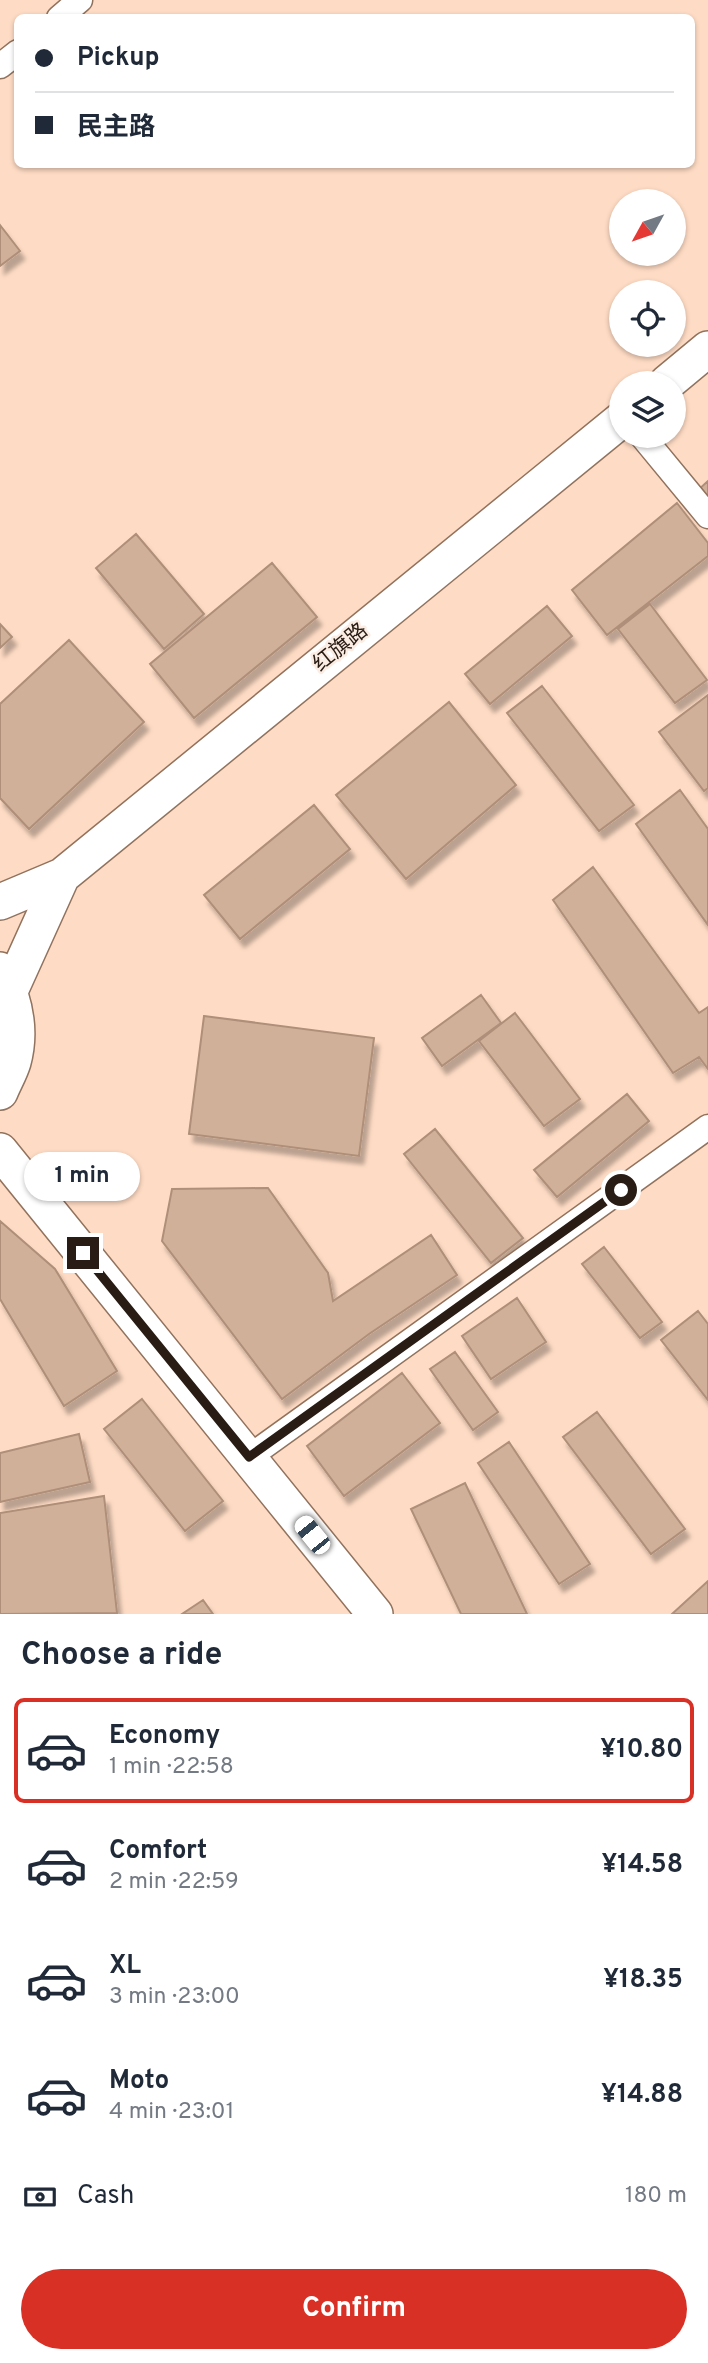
<!DOCTYPE html>
<html lang="en">
<head>
<meta charset="utf-8">
<style>
	:root { --surface:#fff; --page:#f6f6f7; --text:#1f2937; --muted:#747a83; --line:#e0e1e3; --accent:#d93025 }
	body { margin:0; font-family:Overpass,"Noto Sans SC",sans-serif; background:var(--page); color:var(--text); height:100vh; display:flex; flex-direction:column; font-size:26px; white-space:nowrap }
	* { box-sizing:border-box; margin:0 }
	p { font-size:23px; color:var(--muted) }
	.icon { flex:none; width:38px; height:38px; fill:none; stroke:currentColor; stroke-width:2; stroke-linecap:round; stroke-linejoin:round }
	.map { position:relative; height:1614px; overflow:hidden }
	.details { display:flex; flex-direction:column; background:var(--surface); flex:1 }
	.details>* { flex:none }
	.banner { position:absolute; left:14px; top:14px; width:681px; height:154px; border-radius:10px; box-shadow:0 2px 5px #0004; display:grid; align-content:center; height:154px; padding:0 21px; background:var(--surface) }
	.needle { width:46px; rotate:230deg }
	.controls { position:absolute; left:609px; top:189px; display:grid; gap:14px }
	.controls a { display:grid; place-items:center; width:77px; height:77px; border-radius:50%; background:var(--surface); box-shadow:0 2px 5px #0004; font-size:35px }
	.end { position:absolute; width:32px; height:32px; margin:-16px; border:9px solid #291c14; background:#fff; box-shadow:0 0 0 4px #fff }
	.from { border-radius:50% }
	.bubble { position:absolute; height:49px; border-radius:24px; background:var(--surface); box-shadow:0 2px 5px #0004; font-size:23px; font-weight:700; line-height:49px; text-align:center }
	.car { position:absolute; width:21px; height:42px; margin:-21px -10px; border-radius:9px; box-shadow:0 0 5px 2px #0007; background:linear-gradient(#fff 24%,#345 0 40%,#fff 0 76%,#345 0 86%,#fff 0) }
	.banner b { display:flex; align-items:center; gap:24px; height:66px; font-size:26px }
	.banner b+b { border-top:2px solid var(--line) }
	.banner i { width:18px; height:18px; background:var(--text) }
	ul { padding:0; list-style:none }
	li { display:flex; align-items:center; gap:21px; height:105px; margin:0 14px 10px; padding:0 7px; border:4px solid transparent; border-radius:10px }
	li div { flex:1 }
	li b { display:block; font-size:26px }
	li em { font-style:normal; font-weight:700 }
	li.selected { border-color:var(--accent) }
	li>.icon { width:63px; height:63px; stroke-width:1.5 }
	h2 { padding:0 21px; font-size:32px; line-height:84px }
	.pay { display:flex; align-items:center; gap:18px; height:77px; padding:0 21px; font-size:26px }
	.pay p { margin-inline-start:auto }
	.button { display:flex; gap:14px; margin-top:auto; padding:14px 21px }
	.button a { flex:1; height:80px; border-radius:42px; background:var(--accent); color:#fff; font-size:28px; font-weight:700; line-height:80px; text-align:center }
	.map>svg:first-child { display:block }
</style>
</head>
<body>
<div class="map">
<svg width="708" height="1614" viewBox="0 0 708 1614">
	<defs>
		<filter id="shadow"><feDropShadow dx="4.5" dy="8" stdDeviation="2" flood-color="#0004"/></filter>
	</defs>
	<rect width="100%" height="100%" fill="#fedbc4"/>
	<!-- building -->
	<path fill="#d1b099" stroke="#af8f79" stroke-width="2" filter="url(#shadow)" d="M0 225 20 251 0 266Z
		M708 481V503L698 490Z
		M677 503 708 543V556L607 635 572 590Z
		M136 534 204 614 164 649 96 568Z
		M272 563 317 617 194 718 150 664Z
		M650 604 707 680 675 703 618 629Z
		M547 606 572 636 490 704 465 674Z
		M0 624 12 637 0 648Z
		M69 640 144 722 29 829 0 798V704Z
		M542 686 634 805 599 831 507 713Z
		M708 695V788L704 791 659 732Z
		M449 702 516 785 406 879 336 795Z
		M680 790 708 829V925L636 824Z
		M314 805 350 849 240 939 204 895Z
		M593 867 699 1013 708 1007V1069L699 1057 673 1073 553 900Z
		M481 995 501 1023 442 1066 422 1038Z
		M515 1013 580 1099 544 1126 479 1041Z
		M204 1016 374 1038 359 1156 189 1134Z
		M627 1094 649 1121 557 1197 534 1170Z
		M435 1129 523 1238 491 1263 404 1154Z
		M268 1188 328 1273 333 1301 431 1235 457 1275 369 1334 282 1399 162 1241 172 1189Z
		M0 1221 55 1269 117 1371 64 1406 0 1299Z
		M604 1247 662 1322 640 1338 582 1264Z
		M517 1298 546 1342 491 1379 462 1336Z
		M698 1311 708 1324V1400L661 1340Z
		M455 1352 498 1412 473 1430 430 1369Z
		M402 1373 440 1423 344 1496 307 1446Z
		M142 1399 223 1501 185 1531 104 1429Z
		M597 1412 685 1529 651 1554 563 1437Z
		M79 1434 90 1482 0 1502V1453Z
		M509 1442 590 1564 559 1584 478 1463Z
		M465 1483 527 1614H461L411 1509Z
		M104 1496 117 1613 0 1614V1513Z
		M708 1581V1614H672Z
		M203 1600 213 1614H182Z"/>
	<g fill="none" stroke-linecap="round" stroke-linejoin="round">
		<defs>
			<path id="street" d="M59 18 80 0
				M0 66 18 52
				M642 436 708 516
				M249 1457 708 1127"/>
			<path id="secondary" d="M667 383 708 349
				M0 902 62 876 621 420
				M0 970C14 998 22 1030 13 1062 10 1072 4 1082 0 1092
				M10 991 62 876
				M0 1151 375 1614"/>
		</defs>
		<!-- street casing -->
		<use href="#street" stroke="#91725d" stroke-width="27"/>
		<!-- secondary casing -->
		<use href="#secondary" stroke="#91725d" stroke-width="38"/>
		<!-- street -->
		<use href="#street" stroke="#fff" stroke-width="24"/>
		<!-- secondary -->
		<use href="#secondary" stroke="#fff" stroke-width="35"/>
	</g>
	<g fill="none" stroke-linecap="round" stroke-linejoin="round">
		<!-- route -->
		<path stroke="#291c14" stroke-width="9" d="M83 1253 249 1457 621 1190"/>
	</g>
	<g text-anchor="middle" dominant-baseline="central" stroke-width="5" stroke-linejoin="round" paint-order="stroke">
		<!-- street labels -->
		<g font-size="21" fill="#291c14" stroke="#fbede4">
			<text transform="translate(341 648) rotate(-39)">红旗路</text>
		</g>
	</g>
</svg>
<div class="controls">
<a><svg class="needle" viewBox="-14 -14 28 28"><path d="M0-13l5 13h-10z" fill="#e53935"/><path d="M0 13l5-13h-10z" fill="#747a83"/></svg></a>
<a><svg class="icon" aria-label="locate" viewBox="0 0 24 24"><circle cx="12" cy="12" r="6"/><path d="M12 2v4M12 18v4M2 12h4M18 12h4"/></svg></a>
<a><svg class="icon" aria-label="layers" viewBox="0 0 24 24"><path d="M12 4l9 5-9 5-9-5zM3 14l9 5 9-5"/></svg></a>
</div>
<i class="end from" style="left:621px;top:1190px"></i>
<i class="end" style="left:83px;top:1253px"></i>
<div class="bubble" style="left:24px;top:1152px;width:116px">1 min</div>
<i class="car" style="left:312px;top:1535px;rotate:321deg"></i>
<div class="banner">
<b><i class="from"></i>Pickup</b>
<b><i></i>民主路</b>
</div>
</div>
<section class="details">
<h2>Choose a ride</h2>
<ul>
<li class="selected"><svg class="icon" aria-label="car" viewBox="0 0 24 24"><path d="M5 17H2v-5l4-1 3-4h7l3 4 3 1v5h-3M9 17h6M6 11h13"/><circle cx="7" cy="17" r="2"/><circle cx="17" cy="17" r="2"/></svg><div><b>Economy</b><p>1 min · 22:58</p></div><em>¥10.80</em></li>
<li><svg class="icon" aria-label="car" viewBox="0 0 24 24"><path d="M5 17H2v-5l4-1 3-4h7l3 4 3 1v5h-3M9 17h6M6 11h13"/><circle cx="7" cy="17" r="2"/><circle cx="17" cy="17" r="2"/></svg><div><b>Comfort</b><p>2 min · 22:59</p></div><em>¥14.58</em></li>
<li><svg class="icon" aria-label="car" viewBox="0 0 24 24"><path d="M5 17H2v-5l4-1 3-4h7l3 4 3 1v5h-3M9 17h6M6 11h13"/><circle cx="7" cy="17" r="2"/><circle cx="17" cy="17" r="2"/></svg><div><b>XL</b><p>3 min · 23:00</p></div><em>¥18.35</em></li>
<li><svg class="icon" aria-label="car" viewBox="0 0 24 24"><path d="M5 17H2v-5l4-1 3-4h7l3 4 3 1v5h-3M9 17h6M6 11h13"/><circle cx="7" cy="17" r="2"/><circle cx="17" cy="17" r="2"/></svg><div><b>Moto</b><p>4 min · 23:01</p></div><em>¥14.88</em></li>
</ul>
<div class="pay"><svg class="icon" aria-label="cash" viewBox="0 0 24 24"><path d="M3 7h18v10H3z"/><circle cx="12" cy="12" r="2"/></svg>Cash<p>180 m</p></div>
<div class="button"><a>Confirm</a></div>
</section>
</body>
</html>
